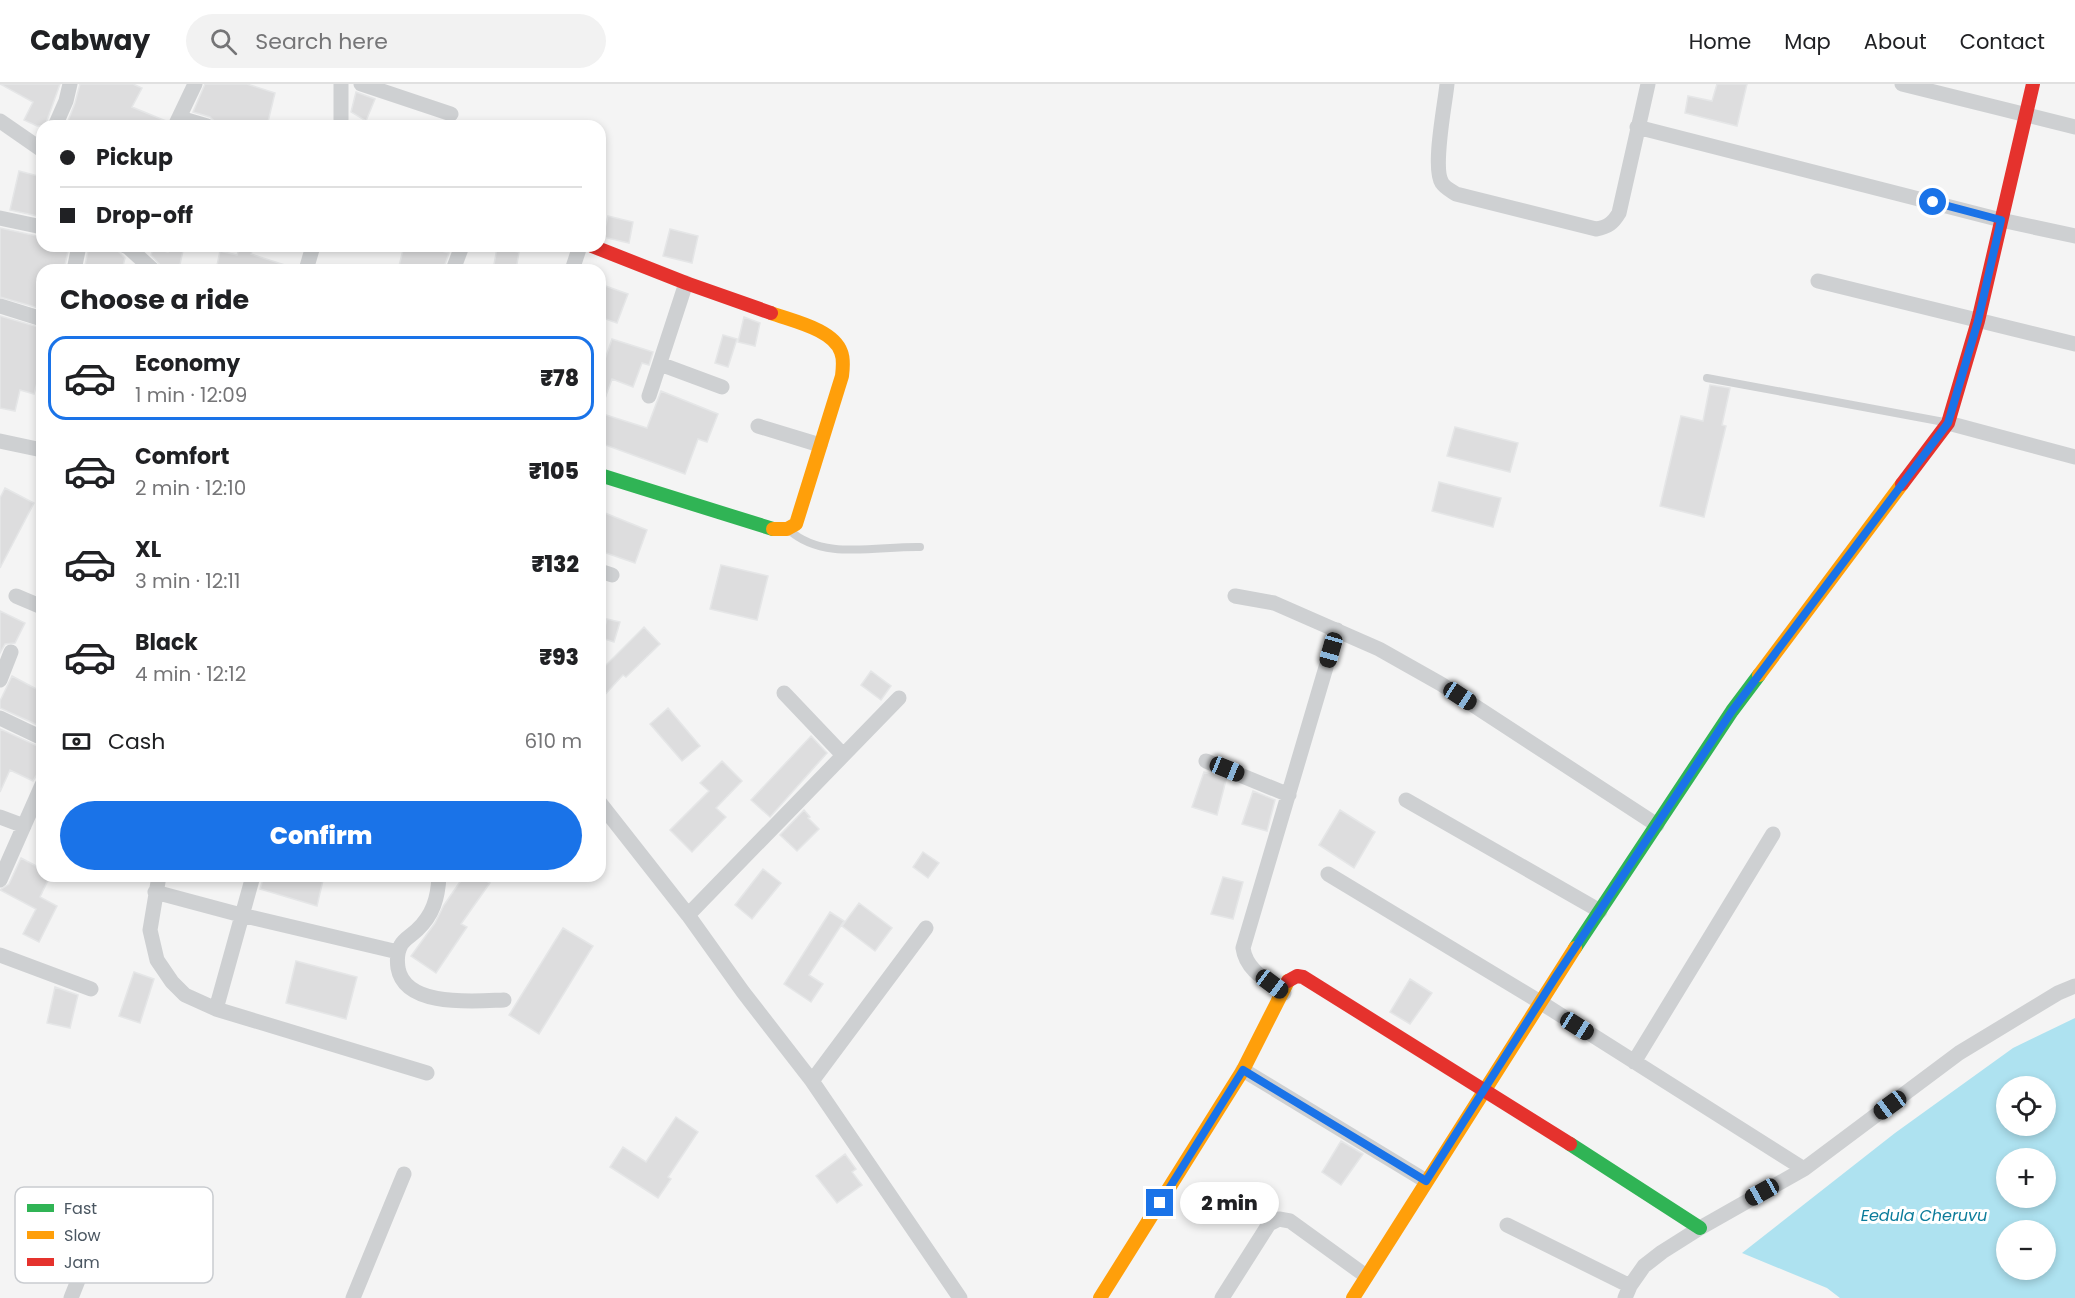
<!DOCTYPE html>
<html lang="en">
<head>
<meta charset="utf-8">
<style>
	:root { --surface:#fff; --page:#f2f2f2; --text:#202124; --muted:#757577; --line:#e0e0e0; --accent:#1a73e8 }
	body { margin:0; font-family:Poppins,sans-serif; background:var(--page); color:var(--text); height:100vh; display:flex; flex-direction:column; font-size:22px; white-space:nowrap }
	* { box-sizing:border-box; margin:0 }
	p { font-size:20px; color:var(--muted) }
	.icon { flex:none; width:33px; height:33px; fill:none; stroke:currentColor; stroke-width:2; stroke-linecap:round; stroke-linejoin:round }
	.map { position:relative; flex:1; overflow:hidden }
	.side { position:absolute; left:36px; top:180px; width:570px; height:618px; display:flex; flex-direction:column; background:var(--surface); border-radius:18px; box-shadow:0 3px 9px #0003 }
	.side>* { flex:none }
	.banner { position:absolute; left:36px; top:36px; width:570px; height:132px; border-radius:18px; box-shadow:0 3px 9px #0003; display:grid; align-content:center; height:132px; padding:0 24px; background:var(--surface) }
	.buttons { position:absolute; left:1996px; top:992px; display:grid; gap:12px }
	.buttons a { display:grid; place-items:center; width:60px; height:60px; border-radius:50%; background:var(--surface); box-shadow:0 3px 9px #0003; font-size:30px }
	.end { position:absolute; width:27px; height:27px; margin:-14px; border:8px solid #1a73e8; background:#fff; box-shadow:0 0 0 3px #fff }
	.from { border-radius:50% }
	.bubble { position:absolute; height:42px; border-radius:21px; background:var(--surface); box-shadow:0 3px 9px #0003; font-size:20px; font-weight:800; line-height:42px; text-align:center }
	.car { position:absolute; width:18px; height:36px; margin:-18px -9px; border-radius:8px; box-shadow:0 0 4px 2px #0007; background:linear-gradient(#222 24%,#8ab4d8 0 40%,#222 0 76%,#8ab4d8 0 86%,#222 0) }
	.banner b { display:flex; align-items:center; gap:21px; height:57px; font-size:22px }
	.banner b+b { border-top:2px solid var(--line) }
	.banner i { width:15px; height:15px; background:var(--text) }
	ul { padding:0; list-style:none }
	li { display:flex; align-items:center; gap:18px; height:84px; margin:0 12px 9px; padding:0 12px; border:3px solid transparent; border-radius:18px }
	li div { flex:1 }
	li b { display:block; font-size:22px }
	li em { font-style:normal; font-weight:800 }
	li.selected { border-color:var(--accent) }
	li>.icon { width:54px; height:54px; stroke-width:1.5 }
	h2 { padding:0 24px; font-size:27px; line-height:72px }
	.pay { display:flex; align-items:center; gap:15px; height:66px; padding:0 24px; font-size:22px }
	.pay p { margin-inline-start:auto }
	.cta { display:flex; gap:12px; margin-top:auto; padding:12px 24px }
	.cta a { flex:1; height:69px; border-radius:36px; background:var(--accent); color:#fff; font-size:24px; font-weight:800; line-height:69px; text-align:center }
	header { display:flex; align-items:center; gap:36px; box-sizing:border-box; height:84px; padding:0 30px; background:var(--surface); border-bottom:2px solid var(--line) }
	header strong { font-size:28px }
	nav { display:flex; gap:33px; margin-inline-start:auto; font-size:21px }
	.search { width:420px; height:54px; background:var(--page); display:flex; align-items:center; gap:15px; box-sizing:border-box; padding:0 21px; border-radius:33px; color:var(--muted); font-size:22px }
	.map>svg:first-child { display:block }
</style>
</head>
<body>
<header>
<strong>Cabway</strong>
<div class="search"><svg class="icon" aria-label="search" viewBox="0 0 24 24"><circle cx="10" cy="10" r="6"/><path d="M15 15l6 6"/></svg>Search here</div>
<nav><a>Home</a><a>Map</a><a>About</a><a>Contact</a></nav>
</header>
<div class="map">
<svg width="2075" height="1214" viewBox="0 0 2075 1214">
	<rect width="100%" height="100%" fill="#f4f4f4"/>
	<!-- water -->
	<path fill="#aee2f0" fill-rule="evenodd" d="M2075 934V1214H1840L1827 1204 1742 1169 1895 1049 2013 964ZM2007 1002H2046V1041H2007ZM2007 1074H2046V1113H2007ZM2007 1146H2046V1185H2007Z"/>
	<!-- building -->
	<path fill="#ddddde" stroke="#e5e6e7" stroke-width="1.5" d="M0 0H60L45 42H37L24 36 33 18Z
		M80 0H133L142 4 132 23 166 37 165 42H66L75 19Z
		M205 0H247L275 9 267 42H219L210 33 193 28Z
		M1717 0H1747L1737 42 1685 29 1688 12 1712 17Z
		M356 8 375 15 366 37 351 28Z
		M19 87 42 93V133L10 126Z
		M608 132 633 138 629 159 603 153Z
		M0 144 42 153V162H69L64 186 51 183 50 186H42V225L0 213Z
		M670 145 698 152 692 179 663 172Z
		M89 162H101L116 165 125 174 122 186H84Z
		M170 162H184L179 185 161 182 151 171 153 164 168 168Z
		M240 162H254L251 170 291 183 290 186H216L220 167 237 171Z
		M404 162H424L449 169 443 186H398Z
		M497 164 519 168 516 186H493Z
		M600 200 628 210 617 239 600 233Z
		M0 232 42 244V280L34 310 20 306 15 327 0 324Z
		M744 233 760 239 755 262 738 258Z
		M723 251 737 255 728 283 715 279Z
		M612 255 653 268 649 281 642 279 633 303 612 295 602 323H600V277L604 278Z
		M1710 301 1730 304 1722 341 1726 342 1704 433 1660 422 1681 332 1703 337Z
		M661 307 718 330 707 358 698 355 685 390 600 359V329L647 344Z
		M1455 343 1518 359 1510 388 1447 372Z
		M1439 398 1501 414 1493 443 1432 427Z
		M5 404 34 419 0 484V414Z
		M600 427 647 446 635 479 600 467Z
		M721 481 768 492 757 536 710 525Z
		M0 527 25 539 15 559 5 560 0 569Z
		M607 535 620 538 614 558 602 554Z
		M644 543 660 560 626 593 623 591 600 616V587Z
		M871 587 891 602 881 616 861 601Z
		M12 592 42 608V643L0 624V617Z
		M668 624 700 662 682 677 650 640Z
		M0 645 42 664V682L33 697 10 686 0 708Z
		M811 652 827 669 770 733 751 716Z
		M722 677 742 697 716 724 726 733 692 768 670 746 709 707 700 699Z
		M1204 688 1226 696 1217 731 1192 723Z
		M1253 707 1275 716 1267 747 1242 740Z
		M804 726 810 733 808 734 819 745 797 767 780 751Z
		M1340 726 1375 748 1354 784 1319 761Z
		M923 768 939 779 928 794 913 783Z
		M21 774 42 785V792H50L40 813 57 822 39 858 23 850 36 825 0 806 9 800Z
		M763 785 781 799 752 835 735 821Z
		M264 792H324L317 822 260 805Z
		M464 792H479L490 799 461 840 467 843 436 889 411 872 435 839 444 821Z
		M1223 793 1243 798 1233 835 1211 830Z
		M859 819 892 844 875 867 842 842Z
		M830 828 844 837 809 891 823 900 811 918 784 900Z
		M563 844 593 862 539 950 509 931Z
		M296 877 357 893 346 935 286 919Z
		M134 888 154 895 140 939 119 932Z
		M1410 895 1432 909 1410 940 1390 928Z
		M55 903 78 911 70 944 47 939Z
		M676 1033 698 1048 668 1093 671 1095 658 1114 610 1083 623 1063 646 1078Z
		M1341 1057 1363 1070 1341 1101 1322 1088Z
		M845 1070 856 1085 852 1088 862 1101 837 1119 816 1092Z"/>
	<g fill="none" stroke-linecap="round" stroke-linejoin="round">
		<!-- lane -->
		<path stroke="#ced0d2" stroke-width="8" d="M1707 294 1944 338
			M789 446C823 477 877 462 920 463"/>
		<!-- street -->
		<path stroke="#ced0d2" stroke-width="15" d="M361 0 451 30
			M1447 0C1445 21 1432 84 1442 99 1445 104 1452 107 1456 110L1596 145C1608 143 1613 139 1619 129L1648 0
			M1902 0 2075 43
			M180 34 207 42
			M0 37 42 66
			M55 42 66 17 70 0
			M175 42 195 0
			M341 42V0
			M1637 43 2001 136 2075 152
			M0 134 42 143
			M125 162 128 163 153 186
			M74 186 79 162
			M306 186 313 162
			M453 186 462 162
			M572 186 580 162
			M1818 197 2075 260
			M0 222 42 235
			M660 280 722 303
			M649 312 686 199
			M1948 339 2075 373
			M758 342 820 361
			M0 357 42 366
			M600 487 612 491
			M16 512 42 523
			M1235 512 1274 519 1379 565 1441 600 1657 741
			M0 596 11 568
			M784 609 843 671
			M0 634 42 654
			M1206 677 1289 711
			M1406 716 1600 827
			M600 719 688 831 743 908 812 997 960 1214
			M0 733 24 742
			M1328 790 1540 918 1804 1085
			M159 792 150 846 157 876 172 898 185 911 216 925 427 989
			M439 792C438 814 433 831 417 846 412 851 404 855 401 861 397 868 397 877 398 884 405 924 474 917 504 916
			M0 796 42 701
			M155 808 241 831 398 868
			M688 831 899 614
			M0 871 91 905
			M1284 909C1266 896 1246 886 1243 864L1337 546
			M216 925 253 792
			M1634 978 1773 750
			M1243 986 1426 1097
			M812 997 926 844
			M1507 1141 1630 1202
			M71 1214 100 1141
			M353 1214 404 1090
			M1222 1214 1269 1140 1279 1135 1290 1137 1366 1192
			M1625 1214 1630 1202 1644 1182 1662 1168 1700 1144 1804 1085 1959 969 2058 909 2075 902"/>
		<!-- fast -->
		<path stroke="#30b455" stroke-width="14" d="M600 391 773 445
			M1575 864 1732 627 1759 591
			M1570 1060 1700 1144"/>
		<!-- slow -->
		<path stroke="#ff9f0a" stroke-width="14" d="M771 229C792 237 833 245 841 268 844 275 843 284 842 292L796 440 787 445H773
			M1759 591 1902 400
			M1100 1214 1243 986 1288 897
			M1353 1214 1575 864"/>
		<!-- jam -->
		<path stroke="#e5322d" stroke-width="14" d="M592 162 686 199 771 229
			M1902 400 1948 339 1978 237 2033 0
			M1288 897 1297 892 1303 893 1570 1060"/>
	</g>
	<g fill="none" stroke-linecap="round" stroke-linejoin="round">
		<!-- route -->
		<path stroke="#1a73e8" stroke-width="8" d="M1160 1119 1243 986 1426 1097 1555 894 1732 627 1948 339 1978 237 2001 136 1933 118"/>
	</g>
	<g text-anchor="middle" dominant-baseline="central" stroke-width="6" stroke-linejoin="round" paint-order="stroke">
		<!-- water labels -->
		<g font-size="16" font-style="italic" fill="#0c7c9b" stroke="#fff">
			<text x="1924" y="1131">Eedula Cheruvu</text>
		</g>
	</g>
	<!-- legend -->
	<rect x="15" y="1103" width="198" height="96" rx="9" fill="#fff" stroke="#c9ccd0" stroke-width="1.5"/>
	<rect x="27" y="1120" width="27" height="8" fill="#30b455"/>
	<rect x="27" y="1147" width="27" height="8" fill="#ff9f0a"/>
	<rect x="27" y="1174" width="27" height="8" fill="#e5322d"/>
	<g font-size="16" fill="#4a5661">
		<text x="64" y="1130">Fast</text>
		<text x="64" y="1157">Slow</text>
		<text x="64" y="1184">Jam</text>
	</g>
</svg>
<div class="buttons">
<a><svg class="icon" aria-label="locate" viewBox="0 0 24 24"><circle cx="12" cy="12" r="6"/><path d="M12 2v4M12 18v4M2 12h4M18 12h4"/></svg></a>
<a>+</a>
<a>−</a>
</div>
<i class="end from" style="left:1933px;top:118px"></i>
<i class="end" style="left:1160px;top:1119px"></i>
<div class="bubble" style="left:1180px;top:1098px;width:99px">2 min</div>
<i class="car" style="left:1331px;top:566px;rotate:196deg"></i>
<i class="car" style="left:1460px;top:612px;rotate:123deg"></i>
<i class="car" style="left:1227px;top:685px;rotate:112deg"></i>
<i class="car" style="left:1272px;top:900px;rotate:127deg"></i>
<i class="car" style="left:1577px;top:942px;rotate:122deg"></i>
<i class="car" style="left:1890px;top:1021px;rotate:234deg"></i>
<i class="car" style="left:1762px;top:1108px;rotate:241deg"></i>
<div class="banner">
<b><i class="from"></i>Pickup</b>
<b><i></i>Drop-off</b>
</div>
<section class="side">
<h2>Choose a ride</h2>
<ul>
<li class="selected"><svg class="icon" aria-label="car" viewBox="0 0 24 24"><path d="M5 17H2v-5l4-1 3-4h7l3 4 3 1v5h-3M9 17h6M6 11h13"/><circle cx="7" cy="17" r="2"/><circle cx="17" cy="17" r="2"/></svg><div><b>Economy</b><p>1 min · 12:09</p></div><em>₹78</em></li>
<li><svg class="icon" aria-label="car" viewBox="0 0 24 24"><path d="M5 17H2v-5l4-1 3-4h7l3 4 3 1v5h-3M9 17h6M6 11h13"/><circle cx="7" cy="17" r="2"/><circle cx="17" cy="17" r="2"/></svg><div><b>Comfort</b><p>2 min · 12:10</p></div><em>₹105</em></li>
<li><svg class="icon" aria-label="car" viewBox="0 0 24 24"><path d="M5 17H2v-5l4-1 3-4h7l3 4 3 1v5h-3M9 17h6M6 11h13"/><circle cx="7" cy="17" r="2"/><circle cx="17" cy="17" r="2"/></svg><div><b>XL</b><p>3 min · 12:11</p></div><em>₹132</em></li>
<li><svg class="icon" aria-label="car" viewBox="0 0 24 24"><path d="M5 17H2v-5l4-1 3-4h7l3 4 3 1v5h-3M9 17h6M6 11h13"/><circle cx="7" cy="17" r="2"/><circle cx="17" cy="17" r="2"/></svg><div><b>Black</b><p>4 min · 12:12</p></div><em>₹93</em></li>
</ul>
<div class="pay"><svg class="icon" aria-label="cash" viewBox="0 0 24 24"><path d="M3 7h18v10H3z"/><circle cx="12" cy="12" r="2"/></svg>Cash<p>610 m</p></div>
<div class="cta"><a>Confirm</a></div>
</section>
</div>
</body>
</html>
